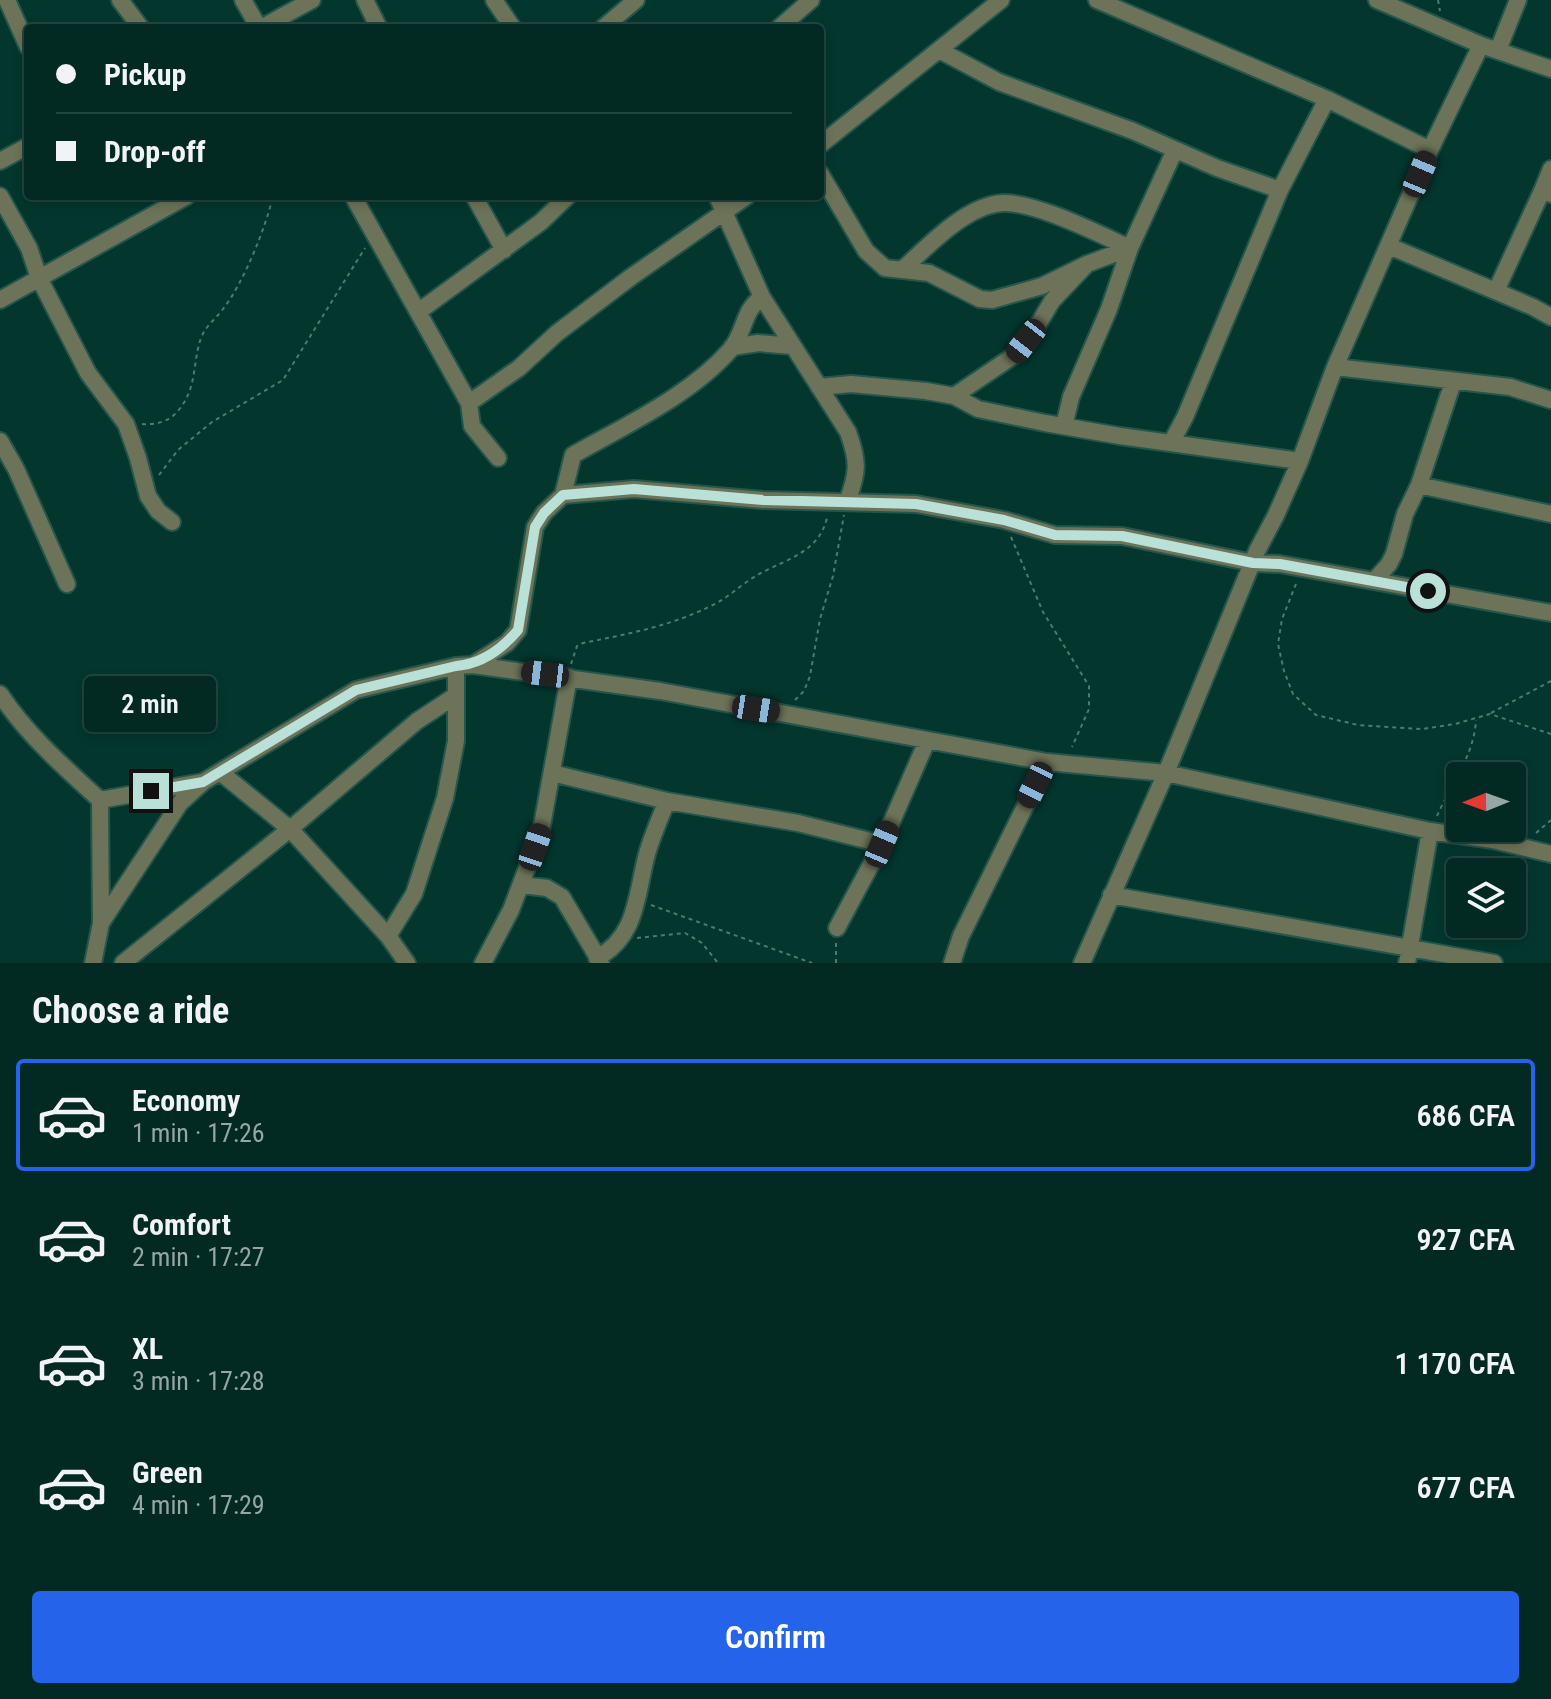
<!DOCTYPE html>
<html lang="en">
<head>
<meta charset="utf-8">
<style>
	:root { --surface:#022922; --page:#10352f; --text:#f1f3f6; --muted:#96a6a5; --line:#234540; --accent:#2563eb }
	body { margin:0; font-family:"Roboto Condensed",sans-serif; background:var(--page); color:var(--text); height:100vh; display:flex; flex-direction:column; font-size:30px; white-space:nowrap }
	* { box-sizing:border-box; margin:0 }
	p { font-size:26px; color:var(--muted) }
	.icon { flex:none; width:44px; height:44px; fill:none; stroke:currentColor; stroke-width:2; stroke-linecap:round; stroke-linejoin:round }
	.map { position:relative; height:963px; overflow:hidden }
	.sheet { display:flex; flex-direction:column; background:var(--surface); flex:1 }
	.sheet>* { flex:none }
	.guide { position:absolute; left:24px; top:24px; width:800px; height:176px; border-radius:8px; box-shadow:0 4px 12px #0003,0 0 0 2px var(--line); display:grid; align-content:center; height:176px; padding:0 32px; background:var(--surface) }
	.needle { width:52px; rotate:269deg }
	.controls { position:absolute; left:1446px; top:762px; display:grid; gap:16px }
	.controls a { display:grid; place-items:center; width:80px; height:80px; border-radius:8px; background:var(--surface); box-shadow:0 4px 12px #0003,0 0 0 2px var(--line); font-size:40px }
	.end { position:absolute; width:36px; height:36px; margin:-18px; border:10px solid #b9e1d7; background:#111; box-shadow:0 0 0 4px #111 }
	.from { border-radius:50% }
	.bubble { position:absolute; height:56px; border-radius:8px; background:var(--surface); box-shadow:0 4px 12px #0003,0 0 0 2px var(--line); font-size:26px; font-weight:600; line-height:56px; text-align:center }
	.car { position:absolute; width:24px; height:48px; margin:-24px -12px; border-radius:10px; box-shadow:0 0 6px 2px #0007; background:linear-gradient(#222 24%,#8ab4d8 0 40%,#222 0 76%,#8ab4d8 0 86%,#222 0) }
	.guide b { display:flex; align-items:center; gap:28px; height:76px; font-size:30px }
	.guide b+b { border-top:2px solid var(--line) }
	.guide i { width:20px; height:20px; background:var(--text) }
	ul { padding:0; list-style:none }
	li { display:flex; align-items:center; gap:24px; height:112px; margin:0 16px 12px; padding:0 16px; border:4px solid transparent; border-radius:8px }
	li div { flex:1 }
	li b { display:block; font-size:30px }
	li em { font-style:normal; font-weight:600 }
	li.current { border-color:var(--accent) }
	li>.icon { width:72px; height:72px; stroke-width:1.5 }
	h2 { padding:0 32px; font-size:36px; line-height:96px }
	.cta { display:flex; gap:16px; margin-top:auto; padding:16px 32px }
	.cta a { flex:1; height:92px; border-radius:8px; background:var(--accent); color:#fff; font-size:32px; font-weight:600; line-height:92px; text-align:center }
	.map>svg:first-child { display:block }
</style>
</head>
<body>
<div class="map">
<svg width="1551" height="963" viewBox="0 0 1551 963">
	<rect width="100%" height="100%" fill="#03372e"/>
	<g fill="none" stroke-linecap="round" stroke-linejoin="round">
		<defs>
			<path id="minor" d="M7 0 28 47
				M120 0 141 28
				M243 0 259 28
				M365 0 379 28
				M494 0 513 28
				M1097 0 1327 99 1430 150
				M1377 0 1481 45 1551 69
				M261 28 312 0
				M603 28 636 0
				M779 28 811 0
				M939 50 999 82 1133 131 1217 168 1280 190
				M1498 50 1518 0
				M820 145 1001 0
				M0 161 28 146
				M1551 169 1542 191 1551 194
				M820 173 866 251 885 268 929 273 980 299 992 300 1042 286 1087 264
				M0 196 29 248 39 278 88 373 126 424 138 458 148 496 158 511 172 522
				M353 196 469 403 472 426 498 458
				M474 196 504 250
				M717 196 762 297 848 432C859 462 858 473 847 502
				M1389 246 1533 307 1551 317
				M902 270C928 246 966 205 1003 203 1036 202 1099 234 1130 248
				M1496 291 1542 191
				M0 300 187 196
				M418 312 541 222 568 196
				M732 347 758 343 792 346
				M1335 367 1510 387 1551 400
				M819 387 851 384 926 391 954 396 978 409 1045 423 1120 436 1300 461
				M954 396 1016 354 1036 328 1052 301 1087 264 1130 248
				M469 403 519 368 557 333 631 277 747 196
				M1064 426 1071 397 1109 309 1130 248 1175 150
				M0 441 16 469 67 584
				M1171 443 1185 417 1280 190 1327 99
				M1419 485 1551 514
				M563 495 634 489 763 500 916 504 1004 520 1055 535 1122 536 1253 563 1280 564 1551 613
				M1374 581 1389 564 1394 554 1405 514 1419 485 1453 382
				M473 665 507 643 518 630 535 527 544 513 563 495 573 455C626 425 691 395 731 349 745 332 743 310 762 297
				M0 694C27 735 64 767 100 800L101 923 93 963
				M220 772 290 829 388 936
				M552 773 667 801 798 823 882 844
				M100 800 203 782
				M522 885 547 888 562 897 601 963
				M1111 895 1494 963
				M101 923 180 803 203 782 356 690 456 666 473 665 660 691 1047 762 1166 773 1430 831 1493 840 1551 854
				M837 928 882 844 927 741
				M597 958C638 936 636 894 647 854 652 836 660 818 667 801
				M123 963 290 829 417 721 455 696
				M407 963 388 936 414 894 445 798 456 741V666
				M483 963 511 910 541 831 569 677
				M952 963 961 936 1047 762
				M1082 963 1166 773 1257 551 1276 515 1300 461 1335 367 1430 150 1481 45
				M1407 963 1430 831"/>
		</defs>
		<!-- minor casing -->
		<use href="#minor" stroke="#24564c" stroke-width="20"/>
		<!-- path -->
		<path stroke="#4b7b71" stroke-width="2" stroke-dasharray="4 4" stroke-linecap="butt" d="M1438 0 1440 11
			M142 424C154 425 168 422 176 413 198 390 192 363 201 338 206 325 215 320 223 309 243 284 266 227 273 196
			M159 475 178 450 212 422 283 380 365 248
			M1011 537 1043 612 1089 686V709L1072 747
			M1296 584 1282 619 1278 644 1284 671 1293 694 1316 715 1358 725 1422 729 1455 724 1490 714 1551 734
			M571 664 577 646 583 643C628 634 671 626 713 605 729 597 743 583 759 574 787 559 819 552 827 518
			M795 700 804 691 810 676 820 619 833 576 844 515
			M1491 713 1551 681
			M1437 816C1451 784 1474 756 1476 720
			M1536 833 1551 820
			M651 905 812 963
			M637 938 685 933 702 943 718 963
			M836 963V941"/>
		<!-- minor -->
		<use href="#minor" stroke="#6d7358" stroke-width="16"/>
	</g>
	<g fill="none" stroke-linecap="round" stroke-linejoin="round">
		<!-- route -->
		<path stroke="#b9e1d7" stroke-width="10" d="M151 791 203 782 356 690 456 666C481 664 502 649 518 630L535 527 544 513 563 495 634 489 763 500 916 504 1004 520 1055 535 1122 536 1253 563 1280 564 1428 591"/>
	</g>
</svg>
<div class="controls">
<a><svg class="needle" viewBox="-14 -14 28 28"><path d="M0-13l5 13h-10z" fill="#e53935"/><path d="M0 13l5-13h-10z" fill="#96a6a5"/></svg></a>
<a><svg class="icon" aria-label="layers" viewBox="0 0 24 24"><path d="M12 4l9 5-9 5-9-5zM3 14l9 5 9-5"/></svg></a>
</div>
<i class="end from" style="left:1428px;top:591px"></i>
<i class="end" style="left:151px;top:791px"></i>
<div class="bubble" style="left:84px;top:676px;width:132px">2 min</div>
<i class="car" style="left:1420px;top:174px;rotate:23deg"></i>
<i class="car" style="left:1026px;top:341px;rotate:218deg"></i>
<i class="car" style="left:545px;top:674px;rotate:277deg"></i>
<i class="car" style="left:756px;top:709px;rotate:99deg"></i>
<i class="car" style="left:1035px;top:785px;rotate:206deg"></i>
<i class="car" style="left:882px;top:844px;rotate:23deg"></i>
<i class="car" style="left:535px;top:847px;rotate:19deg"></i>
<div class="guide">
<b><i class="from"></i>Pickup</b>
<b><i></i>Drop-off</b>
</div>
</div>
<section class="sheet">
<h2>Choose a ride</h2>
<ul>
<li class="current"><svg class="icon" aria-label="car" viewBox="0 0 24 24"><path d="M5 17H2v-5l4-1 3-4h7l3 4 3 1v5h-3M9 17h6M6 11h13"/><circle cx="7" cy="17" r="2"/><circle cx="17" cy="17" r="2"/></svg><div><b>Economy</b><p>1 min · 17:26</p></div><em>686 CFA</em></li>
<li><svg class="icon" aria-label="car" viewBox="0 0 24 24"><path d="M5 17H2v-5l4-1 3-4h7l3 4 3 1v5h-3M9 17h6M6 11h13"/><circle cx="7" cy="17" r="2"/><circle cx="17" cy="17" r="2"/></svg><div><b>Comfort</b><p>2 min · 17:27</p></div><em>927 CFA</em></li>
<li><svg class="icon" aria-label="car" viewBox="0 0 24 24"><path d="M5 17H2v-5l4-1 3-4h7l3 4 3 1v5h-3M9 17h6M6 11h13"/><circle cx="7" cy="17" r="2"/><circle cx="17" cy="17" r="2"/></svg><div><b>XL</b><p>3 min · 17:28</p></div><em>1 170 CFA</em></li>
<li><svg class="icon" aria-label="car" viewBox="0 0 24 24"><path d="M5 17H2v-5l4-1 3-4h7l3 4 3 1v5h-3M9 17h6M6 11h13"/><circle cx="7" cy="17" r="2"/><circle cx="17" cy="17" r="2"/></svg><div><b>Green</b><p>4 min · 17:29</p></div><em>677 CFA</em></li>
</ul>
<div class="cta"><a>Confirm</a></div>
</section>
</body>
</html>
